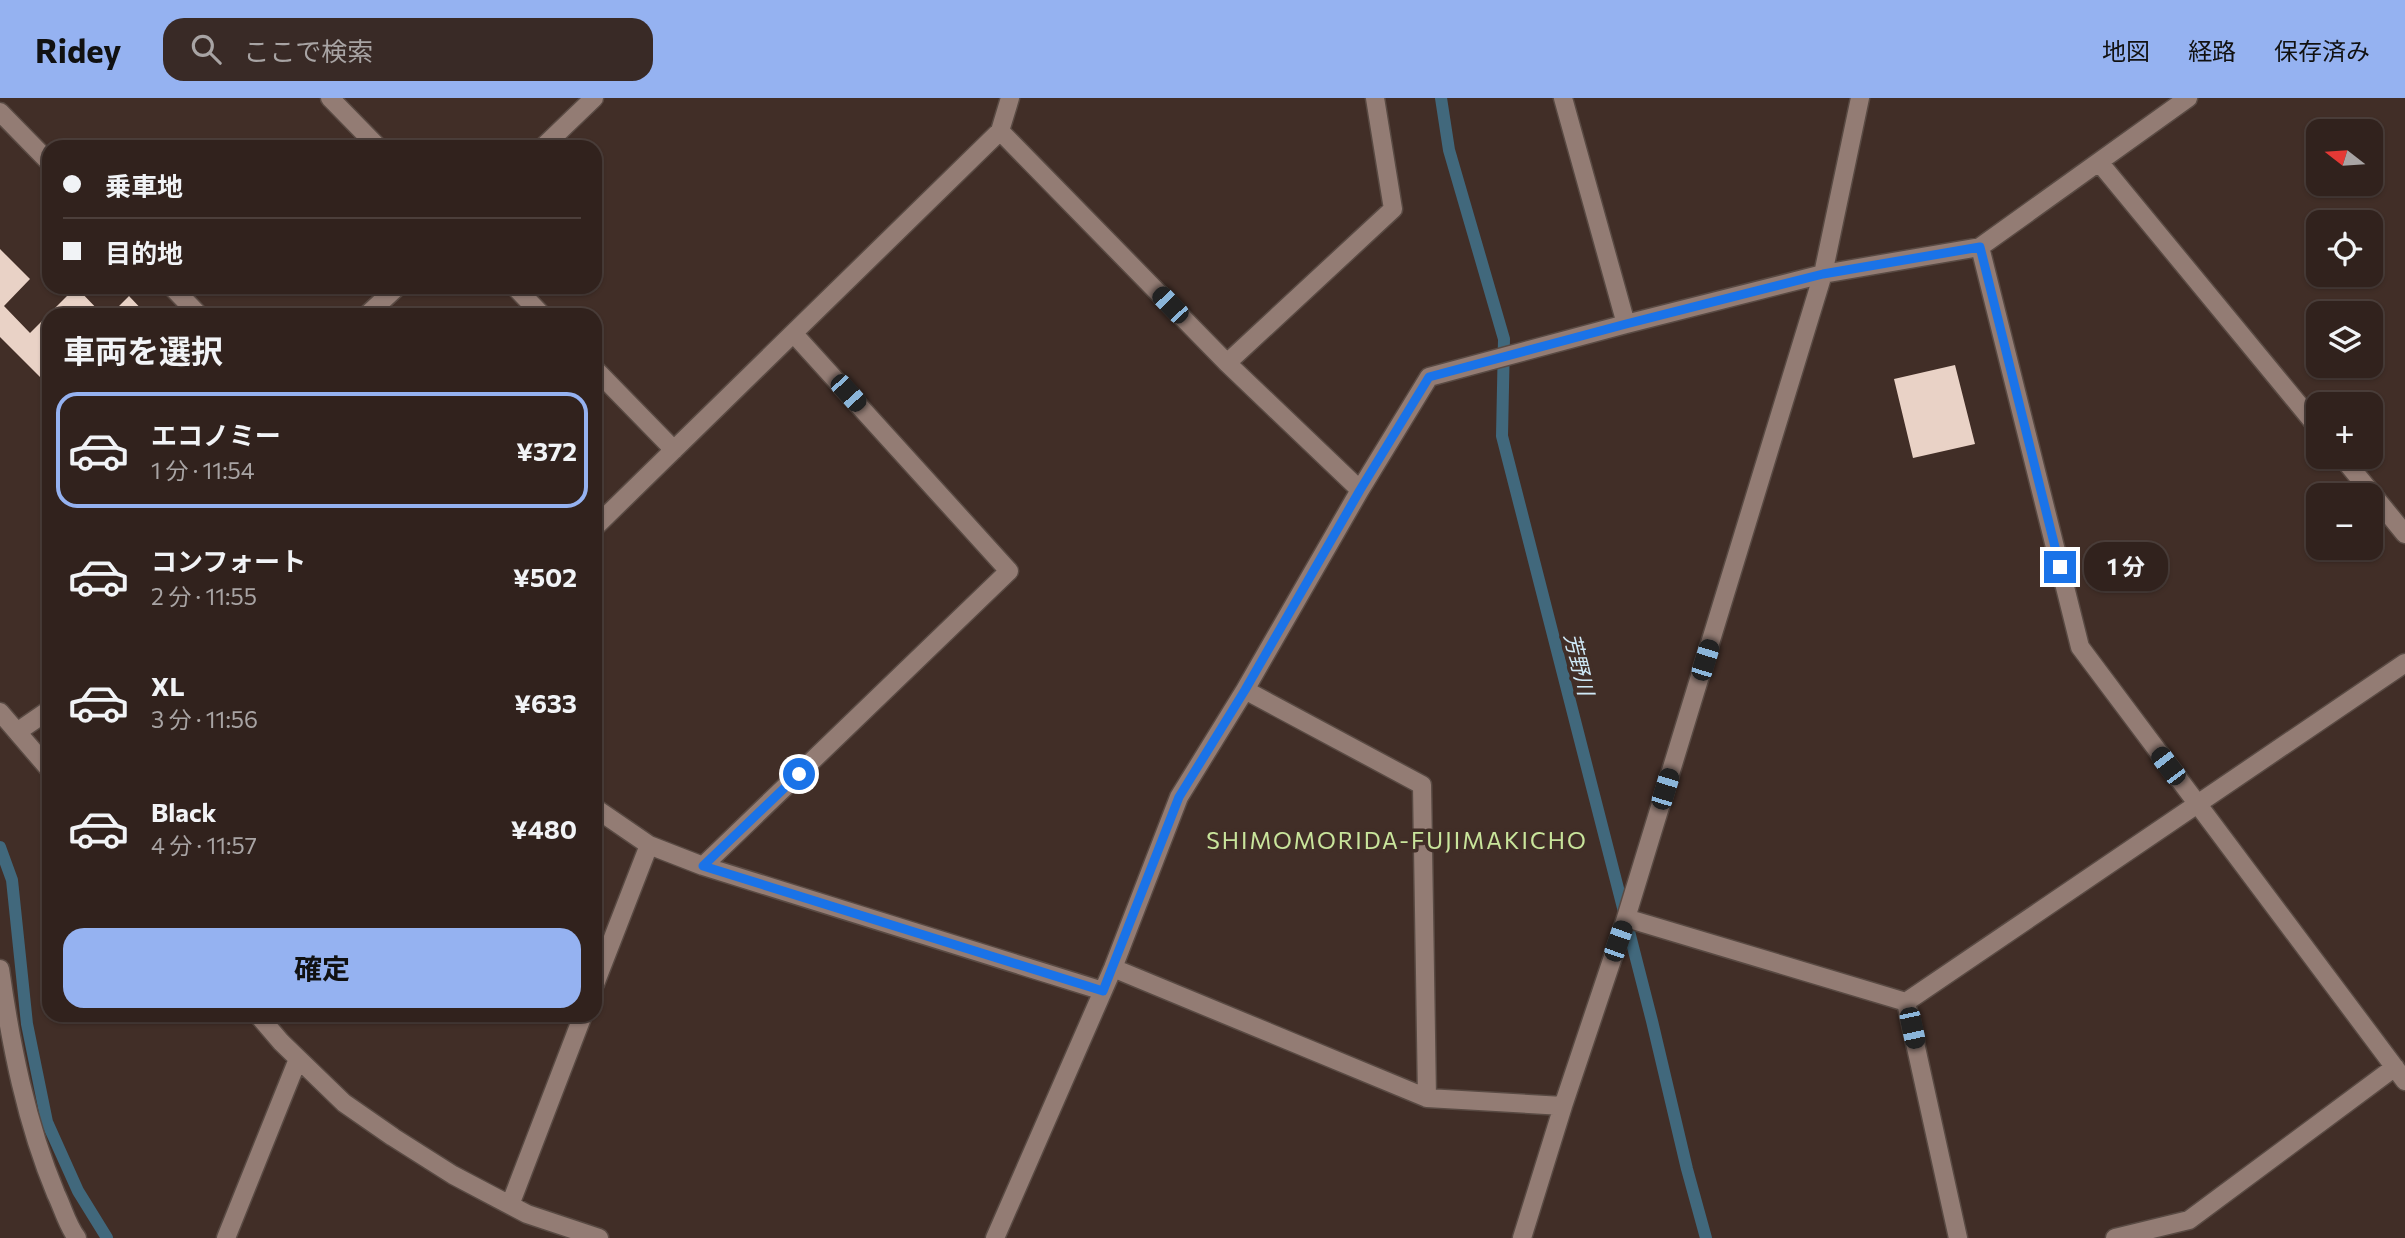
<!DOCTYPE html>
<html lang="ja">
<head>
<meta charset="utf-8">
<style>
	:root { --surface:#31221d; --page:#392a26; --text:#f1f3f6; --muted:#a8a4a4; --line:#4c3f3b; --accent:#95b2f1 }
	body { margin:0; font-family:Commissioner,"Noto Sans JP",sans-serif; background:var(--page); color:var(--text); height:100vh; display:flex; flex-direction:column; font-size:26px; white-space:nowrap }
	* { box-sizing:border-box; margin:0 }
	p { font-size:23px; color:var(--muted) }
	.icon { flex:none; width:38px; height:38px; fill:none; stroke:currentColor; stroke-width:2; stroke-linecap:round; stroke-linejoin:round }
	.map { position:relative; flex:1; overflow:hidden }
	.details { position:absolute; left:42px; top:210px; width:560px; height:714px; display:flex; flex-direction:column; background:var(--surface); border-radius:21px; box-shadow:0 2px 5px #0004,0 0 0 2px var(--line) }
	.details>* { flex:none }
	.hud { position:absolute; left:42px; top:42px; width:560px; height:154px; border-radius:21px; box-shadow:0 2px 5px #0004,0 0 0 2px var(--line); display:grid; align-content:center; height:154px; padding:0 21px; background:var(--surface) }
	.needle { width:46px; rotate:287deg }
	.buttons { position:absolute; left:2306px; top:21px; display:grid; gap:14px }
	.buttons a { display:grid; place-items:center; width:77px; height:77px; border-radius:14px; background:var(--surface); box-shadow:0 2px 5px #0004,0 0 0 2px var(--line); font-size:35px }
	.end { position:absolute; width:32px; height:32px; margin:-16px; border:9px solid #1a73e8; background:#fff; box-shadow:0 0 0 4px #fff }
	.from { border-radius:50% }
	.bubble { position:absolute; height:49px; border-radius:21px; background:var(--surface); box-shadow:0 2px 5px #0004,0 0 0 2px var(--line); font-size:23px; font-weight:700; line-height:49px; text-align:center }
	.car { position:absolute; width:21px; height:42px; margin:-21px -10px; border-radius:9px; box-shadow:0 0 5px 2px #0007; background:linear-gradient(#222 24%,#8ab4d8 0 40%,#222 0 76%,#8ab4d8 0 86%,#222 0) }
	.hud b { display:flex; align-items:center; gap:24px; height:66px; font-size:26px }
	.hud b+b { border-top:2px solid var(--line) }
	.hud i { width:18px; height:18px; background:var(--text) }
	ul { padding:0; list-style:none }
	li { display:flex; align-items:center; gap:21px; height:116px; margin:0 14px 10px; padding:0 7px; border:4px solid transparent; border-radius:21px }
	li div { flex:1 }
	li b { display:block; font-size:26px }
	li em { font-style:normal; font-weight:700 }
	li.selected { border-color:var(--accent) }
	li>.icon { width:63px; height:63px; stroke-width:1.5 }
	h2 { padding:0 21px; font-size:32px; line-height:84px }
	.primary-button { display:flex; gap:14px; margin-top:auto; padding:14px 21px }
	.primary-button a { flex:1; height:80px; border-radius:21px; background:var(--accent); color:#111; font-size:28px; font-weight:700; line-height:80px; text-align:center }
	header { display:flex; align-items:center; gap:42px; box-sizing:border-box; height:98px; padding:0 35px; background:var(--accent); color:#111 }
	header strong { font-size:33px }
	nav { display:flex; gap:38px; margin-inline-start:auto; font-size:24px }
	.search { width:490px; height:63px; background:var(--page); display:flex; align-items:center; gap:18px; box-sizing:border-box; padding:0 24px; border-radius:21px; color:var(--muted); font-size:26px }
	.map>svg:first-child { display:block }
</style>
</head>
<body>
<header>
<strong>Ridey</strong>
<div class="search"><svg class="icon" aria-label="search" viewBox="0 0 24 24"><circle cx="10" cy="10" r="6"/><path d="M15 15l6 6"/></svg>ここで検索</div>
<nav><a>地図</a><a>経路</a><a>保存済み</a></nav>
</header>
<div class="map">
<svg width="2405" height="1140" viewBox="0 0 2405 1140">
	<rect width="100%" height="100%" fill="#412e27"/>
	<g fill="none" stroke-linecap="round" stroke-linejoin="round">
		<!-- stream -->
		<path stroke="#41687c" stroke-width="12" d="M1441 0 1449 52 1504 241 1502 338 1652 923 1687 1071 1706 1140
			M0 749 12 782 27 926 47 1024 78 1093 107 1140"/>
	</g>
	<!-- building -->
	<path fill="#e9d2c6" d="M0 151 30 181 4 208 30 235 76 189 103 217H49V288L0 239Z
		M129 198 147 217H117L115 212Z
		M1955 267 1975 346 1913 360 1894 281Z"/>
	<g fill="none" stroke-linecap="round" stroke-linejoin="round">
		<defs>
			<path id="minor" d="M330 0 378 49
				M1563 0 1626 226
				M0 14 49 64
				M1000 33 1227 265 1360 392
				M543 49 594 0
				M2099 64 2319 331
				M1980 149 2080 549 2405 983
				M172 189 199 217
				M515 189 542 217
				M367 217 397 189
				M1227 265 1393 111 1375 0
				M595 271 674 352
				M2342 359 2405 436
				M595 429 1000 33 1010 0
				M1245 592 1422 687 1427 1000
				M0 614 49 671
				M17 634 49 612
				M595 710 649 747 703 768 1103 893
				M703 768 1009 473 794 236
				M1626 820 1823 176 1860 0
				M1113 870 1427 1000 1563 1008
				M0 871C11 948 26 1024 56 1096 63 1110 67 1127 77 1140
				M595 886 649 747
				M1906 904 1958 1140
				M258 917 281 944 344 1005 393 1039 453 1077 527 1116 599 1140
				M510 1107 583 917
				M226 1140 298 961
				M995 1140 1113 870 1179 699 1245 592 1360 392 1429 279 1626 226 1823 176 1980 149 2188 0
				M1522 1140 1563 1008 1626 820 1906 904 2405 565
				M2115 1140 2189 1122 2395 969"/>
		</defs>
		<!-- minor casing -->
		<use href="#minor" stroke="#594a43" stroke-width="21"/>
		<!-- minor -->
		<use href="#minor" stroke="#937c74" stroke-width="18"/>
	</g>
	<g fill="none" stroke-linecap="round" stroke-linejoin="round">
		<!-- route -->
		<path stroke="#1a73e8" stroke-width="9" d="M799 676 703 768 1103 893 1179 699 1245 592 1360 392 1429 279 1626 226 1823 176 1980 149 2060 469"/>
	</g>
	<g text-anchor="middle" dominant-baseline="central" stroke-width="7" stroke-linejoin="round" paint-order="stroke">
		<!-- water labels -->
		<g font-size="21" font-style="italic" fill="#cfe9f7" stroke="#412e27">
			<text transform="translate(1580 566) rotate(76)">芳野川</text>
		</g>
		<!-- quarter labels -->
		<g font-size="23" letter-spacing="2" fill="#c9e59c" stroke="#412e27">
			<text x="1397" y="742">SHIMOMORIDA-FUJIMAKICHO</text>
		</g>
	</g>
</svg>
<div class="buttons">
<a><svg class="needle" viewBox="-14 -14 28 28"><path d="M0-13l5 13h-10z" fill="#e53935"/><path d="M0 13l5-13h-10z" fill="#a8a4a4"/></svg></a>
<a><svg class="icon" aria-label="locate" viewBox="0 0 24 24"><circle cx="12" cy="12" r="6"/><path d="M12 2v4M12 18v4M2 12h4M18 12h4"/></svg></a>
<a><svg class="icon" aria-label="layers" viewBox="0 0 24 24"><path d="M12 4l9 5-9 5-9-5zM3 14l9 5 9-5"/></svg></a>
<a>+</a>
<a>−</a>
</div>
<i class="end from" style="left:799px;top:676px"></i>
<i class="end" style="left:2060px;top:469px"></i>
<div class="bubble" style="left:2084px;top:444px;width:84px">1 分</div>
<i class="car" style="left:1170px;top:207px;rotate:316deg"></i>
<i class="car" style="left:848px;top:295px;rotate:138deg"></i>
<i class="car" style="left:1705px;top:562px;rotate:17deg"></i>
<i class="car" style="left:2168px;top:668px;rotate:323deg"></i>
<i class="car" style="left:1665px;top:691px;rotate:17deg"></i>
<i class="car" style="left:1618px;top:843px;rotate:19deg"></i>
<i class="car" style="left:1912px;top:930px;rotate:168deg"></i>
<div class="hud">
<b><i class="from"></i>乗車地</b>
<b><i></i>目的地</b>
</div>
<section class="details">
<h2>車両を選択</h2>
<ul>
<li class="selected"><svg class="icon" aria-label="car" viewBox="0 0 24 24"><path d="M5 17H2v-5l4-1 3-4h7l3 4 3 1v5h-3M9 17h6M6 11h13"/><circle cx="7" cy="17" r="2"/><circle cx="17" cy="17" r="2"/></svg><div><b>エコノミー</b><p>1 分 · 11:54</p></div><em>¥372</em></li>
<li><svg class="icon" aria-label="car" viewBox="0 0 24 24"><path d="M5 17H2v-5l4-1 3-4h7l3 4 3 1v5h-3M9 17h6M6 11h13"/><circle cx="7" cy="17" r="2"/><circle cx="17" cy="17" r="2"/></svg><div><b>コンフォート</b><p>2 分 · 11:55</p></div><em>¥502</em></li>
<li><svg class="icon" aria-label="car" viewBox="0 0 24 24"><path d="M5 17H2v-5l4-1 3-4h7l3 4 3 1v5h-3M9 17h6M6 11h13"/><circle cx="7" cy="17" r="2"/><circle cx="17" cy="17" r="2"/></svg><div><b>XL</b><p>3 分 · 11:56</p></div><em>¥633</em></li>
<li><svg class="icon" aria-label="car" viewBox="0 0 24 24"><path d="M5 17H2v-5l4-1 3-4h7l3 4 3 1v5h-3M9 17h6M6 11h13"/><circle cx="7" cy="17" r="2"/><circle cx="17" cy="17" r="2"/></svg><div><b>Black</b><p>4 分 · 11:57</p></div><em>¥480</em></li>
</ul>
<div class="primary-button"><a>確定</a></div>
</section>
</div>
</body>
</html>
